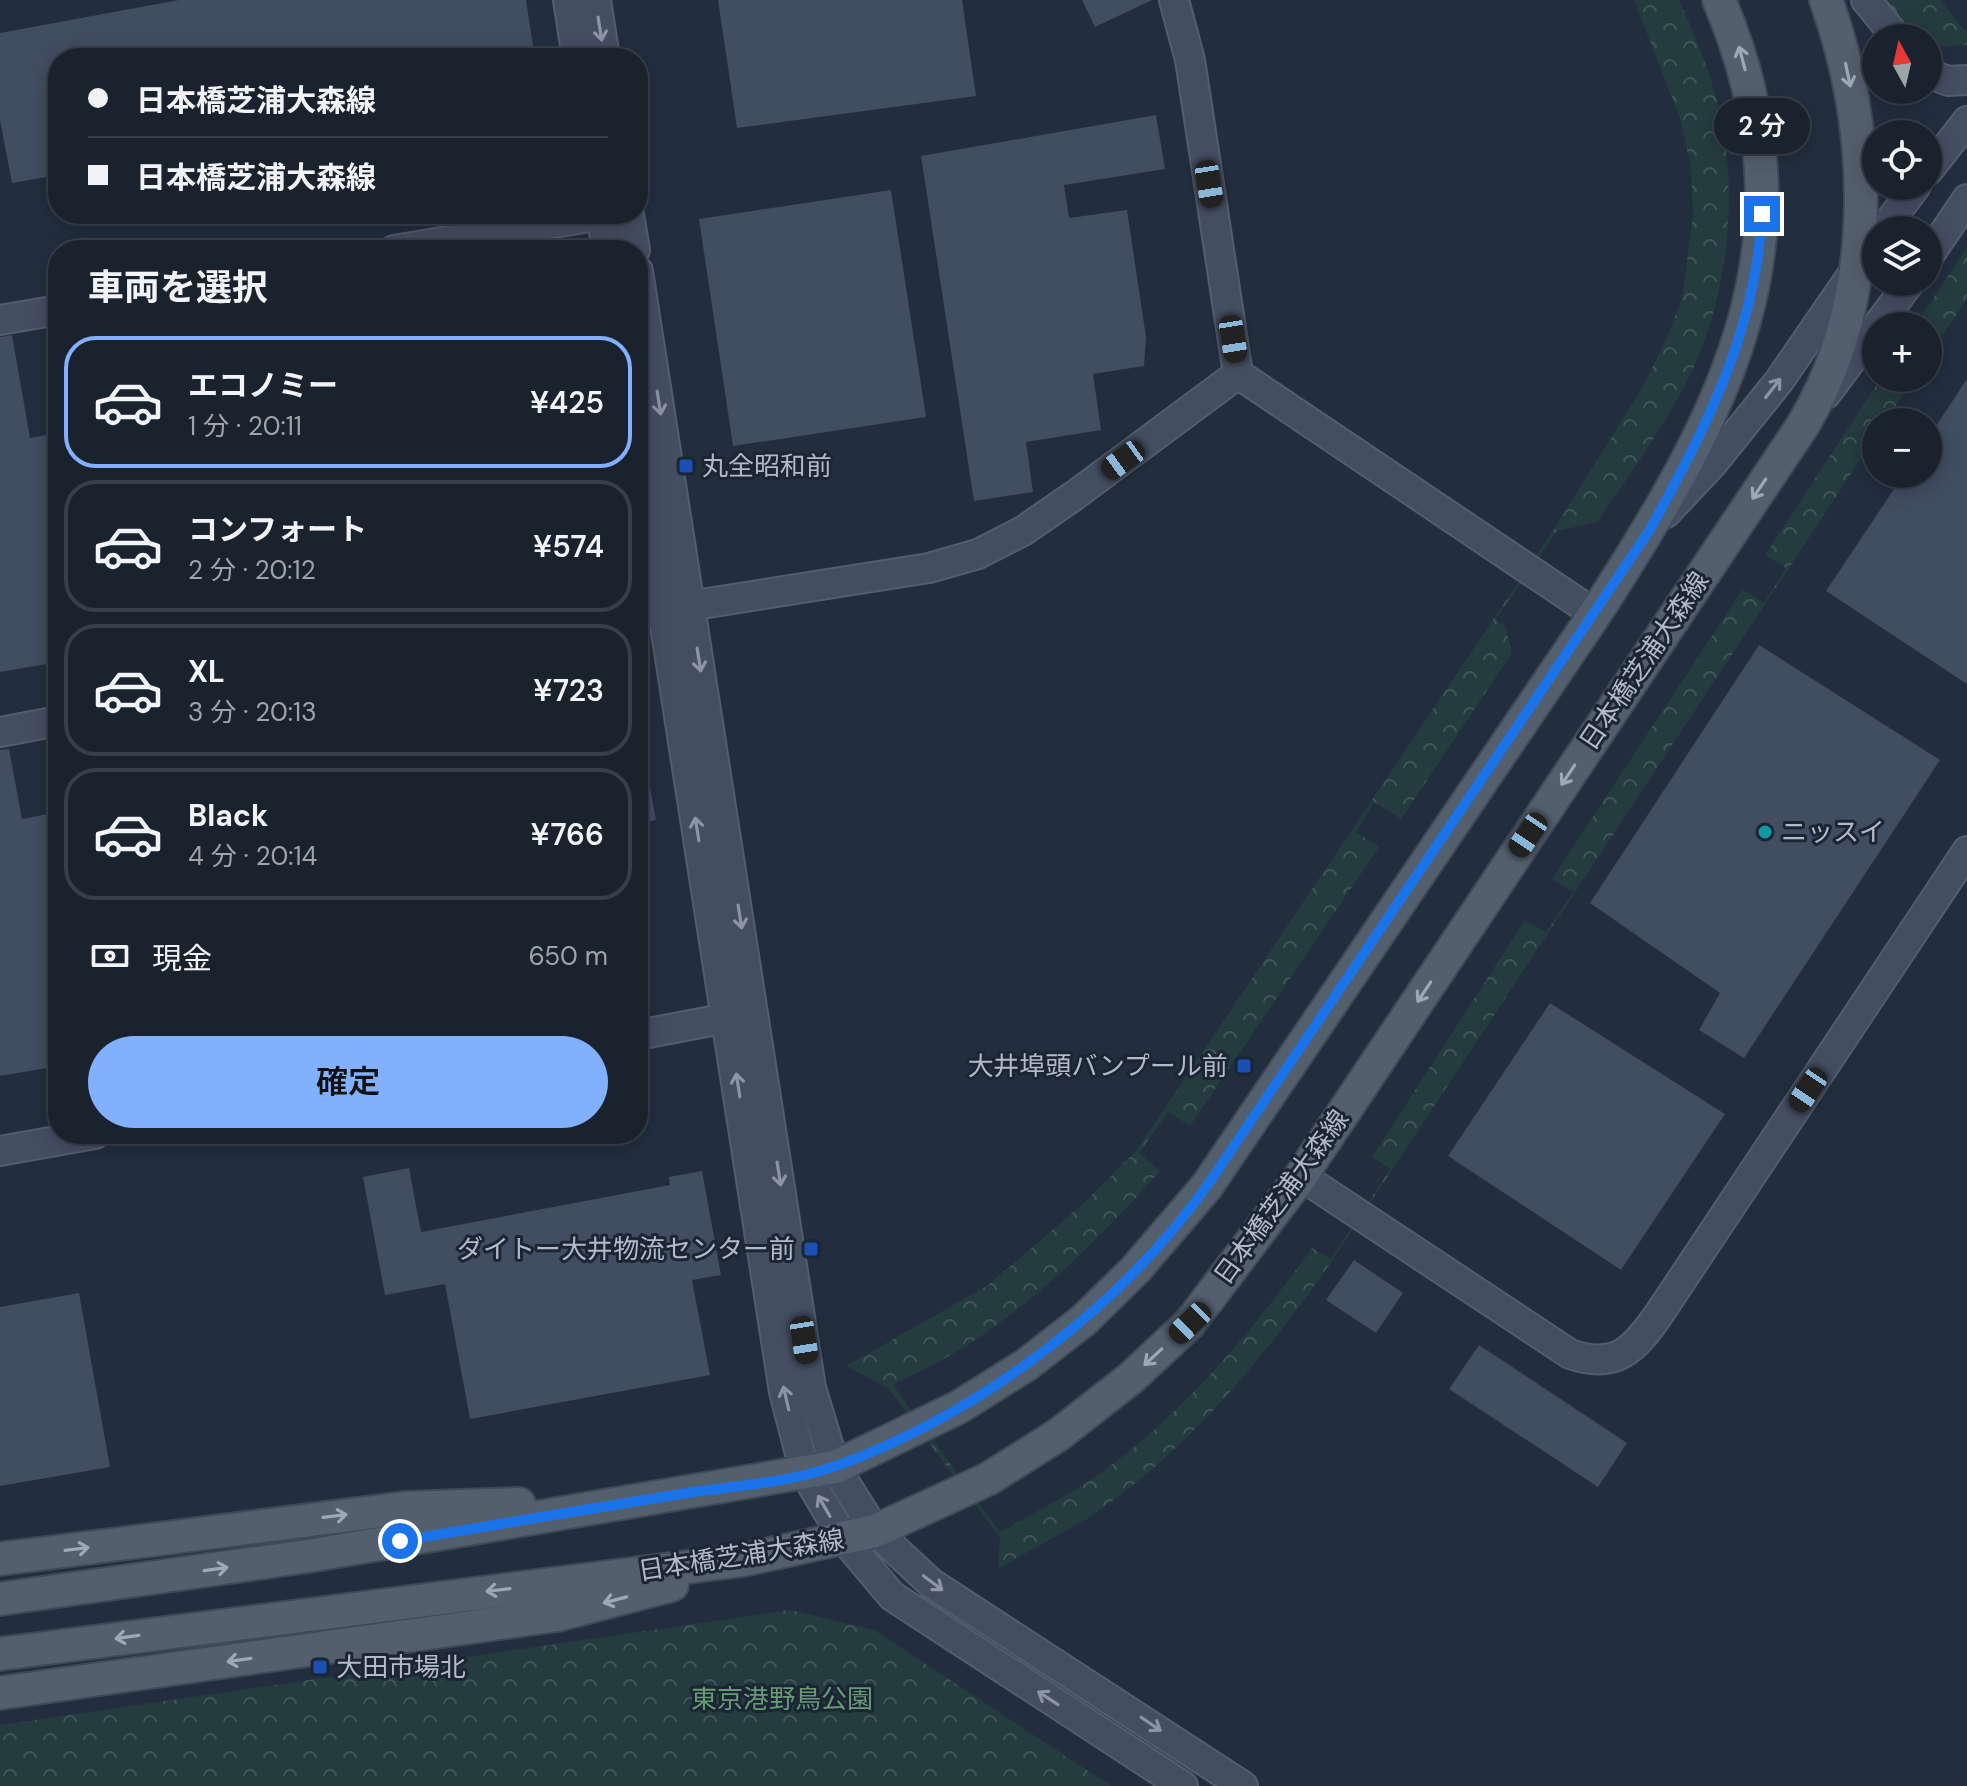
<!DOCTYPE html>
<html lang="ja">
<head>
<meta charset="utf-8">
<style>
	:root { --surface:#1a222e; --page:#232a36; --text:#f1f3f6; --muted:#9fa4aa; --line:#383f4a; --accent:#83b0fd }
	body { margin:0; font-family:"DM Sans","Noto Sans JP",sans-serif; background:var(--page); color:var(--text); height:100vh; display:flex; flex-direction:column; font-size:30px; white-space:nowrap }
	* { box-sizing:border-box; margin:0 }
	p { font-size:26px; color:var(--muted) }
	.icon { flex:none; width:44px; height:44px; fill:none; stroke:currentColor; stroke-width:2; stroke-linecap:round; stroke-linejoin:round }
	.map { position:relative; flex:1; overflow:hidden }
	.drawer { position:absolute; left:48px; top:240px; width:600px; height:904px; display:flex; flex-direction:column; background:var(--surface); border-radius:32px; box-shadow:0 4px 20px #0003,0 0 0 2px var(--line) }
	.drawer>* { flex:none }
	.top-card { position:absolute; left:48px; top:48px; width:600px; height:176px; border-radius:32px; box-shadow:0 4px 20px #0003,0 0 0 2px var(--line); display:grid; align-content:center; height:176px; padding:0 40px; background:var(--surface) }
	.needle { width:52px; rotate:352deg }
	.fabs { position:absolute; left:1862px; top:24px; display:grid; gap:16px }
	.fabs a { display:grid; place-items:center; width:80px; height:80px; border-radius:50%; background:var(--surface); box-shadow:0 4px 20px #0003,0 0 0 2px var(--line); font-size:40px }
	.end { position:absolute; width:36px; height:36px; margin:-18px; border:10px solid #1a73e8; background:#fff; box-shadow:0 0 0 4px #fff }
	.from { border-radius:50% }
	.bubble { position:absolute; height:56px; border-radius:28px; background:var(--surface); box-shadow:0 4px 20px #0003,0 0 0 2px var(--line); font-size:26px; font-weight:600; line-height:56px; text-align:center }
	.car { position:absolute; width:24px; height:48px; margin:-24px -12px; border-radius:10px; box-shadow:0 0 6px 2px #0007; background:linear-gradient(#222 24%,#8ab4d8 0 40%,#222 0 76%,#8ab4d8 0 86%,#222 0) }
	.top-card b { display:flex; align-items:center; gap:28px; height:76px; font-size:30px }
	.top-card b+b { border-top:2px solid var(--line) }
	.top-card i { width:20px; height:20px; background:var(--text) }
	ul { padding:0; list-style:none }
	li { display:flex; align-items:center; gap:24px; height:132px; margin:0 16px 12px; padding:0 24px; border:4px solid var(--line); border-radius:32px }
	li div { flex:1 }
	li b { display:block; font-size:30px }
	li em { font-style:normal; font-weight:600 }
	li.on { border-color:var(--accent) }
	li>.icon { width:72px; height:72px; stroke-width:1.5 }
	h2 { padding:0 40px; font-size:36px; line-height:96px }
	.pay { display:flex; align-items:center; gap:20px; height:88px; padding:0 40px; font-size:30px }
	.pay p { margin-inline-start:auto }
	.button { display:flex; gap:16px; margin-top:auto; padding:16px 40px }
	.button a { flex:1; height:92px; border-radius:48px; background:var(--accent); color:#111; font-size:32px; font-weight:600; line-height:92px; text-align:center }
	.map>svg:first-child { display:block }
</style>
</head>
<body>
<div class="map">
<svg width="1967" height="1786" viewBox="0 0 1967 1786">
	<defs>
		<pattern id="forest-crowns" width="20" height="18" patternUnits="userSpaceOnUse" patternTransform="scale(2)"><rect width="20" height="18" fill="#243b3f"/><path d="M2 6a3 3 0 1 1 6 0M12 15a3 3 0 1 1 6 0" fill="none" stroke="#415559"/></pattern>
	</defs>
	<rect width="100%" height="100%" fill="#222e3e"/>
	<!-- forest -->
	<path fill="url(#forest-crowns)" d="M1634 0H1679C1695 35 1710 71 1719 109 1740 197 1727 309 1683 389 1658 435 1627 479 1597 522L1557 531 1495 620 1505 626 1512 653 1401 819 1374 802 1356 832 1379 847 1190 1126 1168 1112 1139 1153 1160 1171C1104 1234 1044 1294 974 1341 948 1358 919 1371 893 1385L1000 1532C1031 1514 1065 1498 1095 1477 1182 1415 1250 1334 1312 1248L1331 1259 1390 1169 1372 1157 1525 920 1546 932 1573 892 1552 879 1742 590 1764 603 1786 568 1765 555 1881 378H1914L1885 422H1876V436L1332 1261C1270 1349 1201 1435 1114 1500 1079 1526 1036 1546 998 1569L1000 1538 888 1388 846 1366 987 1286 1085 1202 1136 1151 1554 529 1642 388 1665 342 1682 299 1693 214 1691 168 1680 118Z
		M1886 0H1940L1967 33V45L1928 47V38H1917Z
		M1967 247V298L1928 357V326H1915Z
		M790 1610 874 1630 1111 1786H0V1725Z"/>
	<!-- building -->
	<path fill="#414d60" d="M179 0H526L535 58H58V175L12 183 0 120V33Z
		M718 0H962L976 96 737 128Z
		M1082 0H1152L1095 27Z
		M1156 115 1165 169 1064 185 1069 218 1127 210 1146 337 1144 366 1093 374 1101 430 1026 442 1033 492 974 501 921 156Z
		M891 190 926 417 733 446 699 219Z
		M12 335 30 438 58 433V573L55 574 58 662 0 672V337Z
		M1967 379V684L1826 591 1904 474H1928V438Z
		M1759 645 1940 760 1744 1058 1699 1030 1720 993 1590 903Z
		M9 749 22 819 58 812V991H54L58 1015V1066L0 1076V750Z
		M647 771 656 820 638 824V772Z
		M1550 1003 1725 1114 1621 1270 1448 1156Z
		M409 1168 421 1232 670 1185 669 1177 702 1171 721 1275 692 1280 710 1375 470 1419 445 1284 385 1295 363 1177Z
		M1354 1260 1403 1293 1376 1333 1326 1300Z
		M79 1293 110 1467 0 1486V1307Z
		M1479 1345 1627 1443 1598 1487 1449 1389Z"/>
	<g fill="none" stroke-linecap="round" stroke-linejoin="round">
		<defs>
			<path id="secondary" d="M568 0 577 58
				M596 0 605 58
				M1174 0 1190 60 1238 374 1595 614
				M1866 0 1897 38
				M1928 73 1948 81 1967 80
				M1928 171 1967 121
				M601 214 607 250
				M629 214 635 250
				M1883 230 1916 186
				M394 250 601 215
				M1928 257 1967 199
				M638 271 811 1388 835 1467 875 1531 931 1583 1243 1786
				M0 320 58 310
				M1877 326 1910 282
				M1826 394 1876 327
				M638 452 784 1392 805 1473 844 1539 892 1596 1183 1786
				M1666 513 1713 463 1779 381 1876 240
				M638 614 929 568 978 554 1023 531 1075 495 1238 374
				M0 732 58 721
				M638 1035 727 1018
				M0 1151 95 1134
				M1301 1176 1570 1354C1616 1370 1634 1350 1659 1314L1967 851"/>
			<path id="primary" d="M0 1559 405 1508 519 1504
				M0 1599 308 1556 835 1467 959 1407 1026 1365 1084 1320 1136 1269 1207 1186 1595 614C1725 413 1821 240 1719 0
				M0 1654 743 1560 875 1531 988 1479 1058 1435 1131 1378 1190 1323 1301 1176 1803 425C1878 299 1874 135 1826 0
				M0 1693 557 1615 672 1585"/>
		</defs>
		<!-- secondary casing -->
		<use href="#secondary" stroke="#545d6c" stroke-width="32"/>
		<!-- primary casing -->
		<use href="#primary" stroke="#3f4957" stroke-width="36"/>
		<!-- secondary -->
		<use href="#secondary" stroke="#444e61" stroke-width="28"/>
		<!-- primary -->
		<use href="#primary" stroke="#545f6e" stroke-width="32"/>
	</g>
	<!-- one-way arrows -->
	<defs><path id="oneway-shaft" d="M-6 0H5M1.5-3L5.5 0L1.5 3" fill="none" stroke-width="1.6" stroke-linecap="round" stroke-linejoin="round" transform="scale(2)"/></defs>
	<g stroke="#8c94a5">
		<use href="#oneway-shaft" transform="translate(600 29) rotate(81)"/>
		<use href="#oneway-shaft" transform="translate(1773 388) rotate(-52)"/>
		<use href="#oneway-shaft" transform="translate(659 403) rotate(81)"/>
		<use href="#oneway-shaft" transform="translate(699 660) rotate(81)"/>
		<use href="#oneway-shaft" transform="translate(697 829) rotate(-99)"/>
		<use href="#oneway-shaft" transform="translate(740 917) rotate(81)"/>
		<use href="#oneway-shaft" transform="translate(738 1085) rotate(-99)"/>
		<use href="#oneway-shaft" transform="translate(779 1174) rotate(81)"/>
		<use href="#oneway-shaft" transform="translate(786 1398) rotate(-103)"/>
		<use href="#oneway-shaft" transform="translate(824 1506) rotate(-120)"/>
		<use href="#oneway-shaft" transform="translate(933 1583) rotate(37)"/>
		<use href="#oneway-shaft" transform="translate(1048 1698) rotate(-147)"/>
		<use href="#oneway-shaft" transform="translate(1151 1724) rotate(34)"/>
	</g>
	<g stroke="#9fa8b7">
		<use href="#oneway-shaft" transform="translate(1742 58) rotate(-105)"/>
		<use href="#oneway-shaft" transform="translate(1848 75) rotate(78)"/>
		<use href="#oneway-shaft" transform="translate(1759 489) rotate(124)"/>
		<use href="#oneway-shaft" transform="translate(1568 775) rotate(124)"/>
		<use href="#oneway-shaft" transform="translate(1424 992) rotate(124)"/>
		<use href="#oneway-shaft" transform="translate(1153 1357) rotate(137)"/>
		<use href="#oneway-shaft" transform="translate(335 1516) rotate(-7)"/>
		<use href="#oneway-shaft" transform="translate(77 1549) rotate(-7)"/>
		<use href="#oneway-shaft" transform="translate(216 1569) rotate(-8)"/>
		<use href="#oneway-shaft" transform="translate(498 1590) rotate(173)"/>
		<use href="#oneway-shaft" transform="translate(615 1600) rotate(165)"/>
		<use href="#oneway-shaft" transform="translate(127 1637) rotate(172)"/>
		<use href="#oneway-shaft" transform="translate(239 1660) rotate(172)"/>
	</g>
	<g fill="none" stroke-linecap="round" stroke-linejoin="round">
		<!-- route -->
		<path stroke="#1a73e8" stroke-width="10" d="M400 1541C494 1525 587 1509 681 1494 731 1486 788 1483 836 1466 981 1413 1123 1306 1211 1180L1649 531C1705 431 1756 331 1762 214"/>
	</g>
	<!-- markers -->
	<g fill="#1a4fb4" stroke="#1b2533" stroke-width="3">
		<rect x="678" y="458" width="16" height="16" rx="4"/>
		<rect x="1236" y="1058" width="16" height="16" rx="4"/>
		<rect x="803" y="1241" width="16" height="16" rx="4"/>
		<rect x="312" y="1659" width="16" height="16" rx="4"/>
	</g>
	<circle fill="#0f9aa8" stroke="#1b2533" stroke-width="3" cx="1765" cy="832" r="8"/>
	<g text-anchor="middle" dominant-baseline="central" stroke-width="6" stroke-linejoin="round" paint-order="stroke">
		<!-- poi labels -->
		<g font-size="26" fill="#b2bac9" stroke="#1b2533" text-anchor="start">
			<text x="702" y="466">丸全昭和前</text>
			<text x="1781" y="832">ニッスイ</text>
			<text x="1228" y="1066" text-anchor="end">大井埠頭バンプール前</text>
			<text x="795" y="1249" text-anchor="end">ダイトー大井物流センター前</text>
			<text x="336" y="1667">大田市場北</text>
		</g>
		<!-- street labels -->
		<g font-size="26" fill="#b2bac9" stroke="#1b2533">
			<text transform="translate(1644 661) rotate(-56)">日本橋芝浦大森線</text>
			<text transform="translate(1281 1197) rotate(-54)">日本橋芝浦大森線</text>
			<text transform="translate(741 1555) rotate(-9)">日本橋芝浦大森線</text>
		</g>
		<!-- park labels -->
		<g font-size="26" fill="#689b75" stroke="#1b2533">
			<text x="782" y="1699">東京港野鳥公園</text>
		</g>
	</g>
</svg>
<div class="fabs">
<a><svg class="needle" viewBox="-14 -14 28 28"><path d="M0-13l5 13h-10z" fill="#e53935"/><path d="M0 13l5-13h-10z" fill="#9fa4aa"/></svg></a>
<a><svg class="icon" aria-label="locate" viewBox="0 0 24 24"><circle cx="12" cy="12" r="6"/><path d="M12 2v4M12 18v4M2 12h4M18 12h4"/></svg></a>
<a><svg class="icon" aria-label="layers" viewBox="0 0 24 24"><path d="M12 4l9 5-9 5-9-5zM3 14l9 5 9-5"/></svg></a>
<a>+</a>
<a>−</a>
</div>
<i class="end from" style="left:400px;top:1541px"></i>
<i class="end" style="left:1762px;top:214px"></i>
<div class="bubble" style="left:1714px;top:98px;width:96px">2 分</div>
<i class="car" style="left:1209px;top:184px;rotate:171deg"></i>
<i class="car" style="left:1233px;top:339px;rotate:171deg"></i>
<i class="car" style="left:1123px;top:460px;rotate:234deg"></i>
<i class="car" style="left:1528px;top:835px;rotate:214deg"></i>
<i class="car" style="left:1808px;top:1090px;rotate:214deg"></i>
<i class="car" style="left:1190px;top:1323px;rotate:226deg"></i>
<i class="car" style="left:804px;top:1340px;rotate:171deg"></i>
<div class="top-card">
<b><i class="from"></i>日本橋芝浦大森線</b>
<b><i></i>日本橋芝浦大森線</b>
</div>
<section class="drawer">
<h2>車両を選択</h2>
<ul>
<li class="on"><svg class="icon" aria-label="car" viewBox="0 0 24 24"><path d="M5 17H2v-5l4-1 3-4h7l3 4 3 1v5h-3M9 17h6M6 11h13"/><circle cx="7" cy="17" r="2"/><circle cx="17" cy="17" r="2"/></svg><div><b>エコノミー</b><p>1 分 · 20:11</p></div><em>¥425</em></li>
<li><svg class="icon" aria-label="car" viewBox="0 0 24 24"><path d="M5 17H2v-5l4-1 3-4h7l3 4 3 1v5h-3M9 17h6M6 11h13"/><circle cx="7" cy="17" r="2"/><circle cx="17" cy="17" r="2"/></svg><div><b>コンフォート</b><p>2 分 · 20:12</p></div><em>¥574</em></li>
<li><svg class="icon" aria-label="car" viewBox="0 0 24 24"><path d="M5 17H2v-5l4-1 3-4h7l3 4 3 1v5h-3M9 17h6M6 11h13"/><circle cx="7" cy="17" r="2"/><circle cx="17" cy="17" r="2"/></svg><div><b>XL</b><p>3 分 · 20:13</p></div><em>¥723</em></li>
<li><svg class="icon" aria-label="car" viewBox="0 0 24 24"><path d="M5 17H2v-5l4-1 3-4h7l3 4 3 1v5h-3M9 17h6M6 11h13"/><circle cx="7" cy="17" r="2"/><circle cx="17" cy="17" r="2"/></svg><div><b>Black</b><p>4 分 · 20:14</p></div><em>¥766</em></li>
</ul>
<div class="pay"><svg class="icon" aria-label="cash" viewBox="0 0 24 24"><path d="M3 7h18v10H3z"/><circle cx="12" cy="12" r="2"/></svg>現金<p>650 m</p></div>
<div class="button"><a>確定</a></div>
</section>
</div>
</body>
</html>
